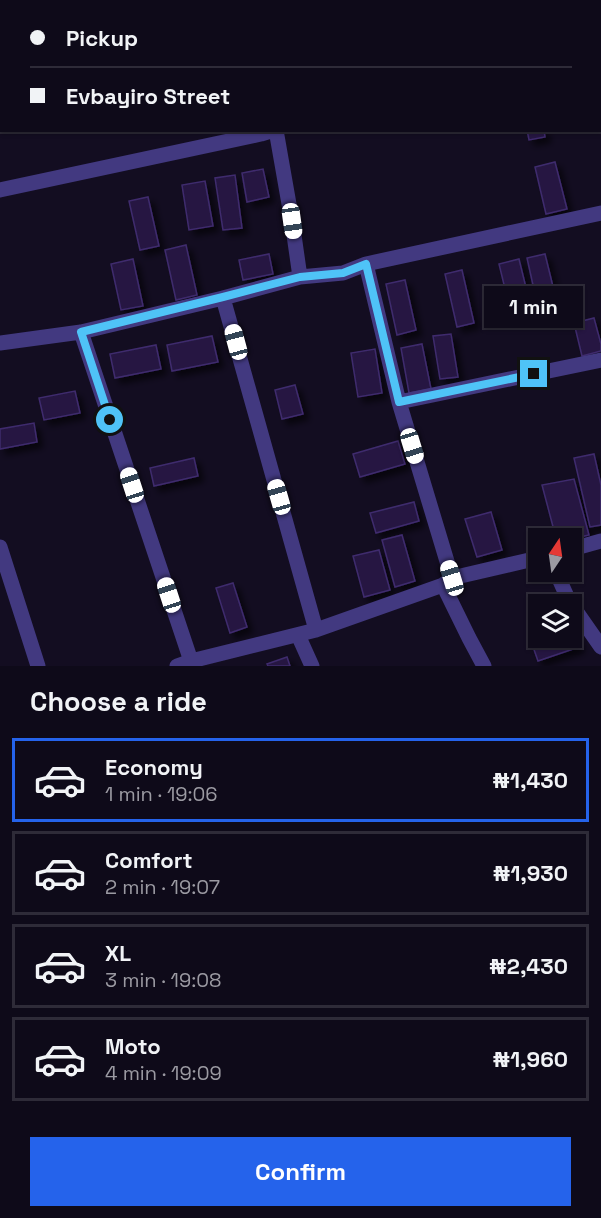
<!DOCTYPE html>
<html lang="en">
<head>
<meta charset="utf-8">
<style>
	:root { --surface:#0e0a19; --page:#171322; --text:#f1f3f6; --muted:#9b9aa2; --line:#2e2b38; --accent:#2563eb }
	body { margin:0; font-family:"Space Grotesk",sans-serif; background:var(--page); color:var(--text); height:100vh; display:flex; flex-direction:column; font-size:22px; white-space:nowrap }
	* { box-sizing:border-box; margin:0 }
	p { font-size:20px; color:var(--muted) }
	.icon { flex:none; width:33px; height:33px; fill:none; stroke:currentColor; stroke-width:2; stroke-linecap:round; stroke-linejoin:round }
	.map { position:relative; height:666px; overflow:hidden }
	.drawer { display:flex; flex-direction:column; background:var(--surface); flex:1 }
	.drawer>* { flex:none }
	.banner { position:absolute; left:0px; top:0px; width:602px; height:132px; box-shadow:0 2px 4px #0004,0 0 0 2px var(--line); display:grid; align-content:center; height:132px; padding:0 30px; background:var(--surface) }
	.needle { width:39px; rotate:13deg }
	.buttons { position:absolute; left:528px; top:528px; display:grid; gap:12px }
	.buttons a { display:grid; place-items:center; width:54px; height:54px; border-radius:0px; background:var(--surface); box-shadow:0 2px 4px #0004,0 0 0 2px var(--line); font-size:30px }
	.end { position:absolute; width:27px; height:27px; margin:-14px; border:8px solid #4fc3f7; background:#111; box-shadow:0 0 0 3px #111 }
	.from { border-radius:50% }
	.bubble { position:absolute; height:42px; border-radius:0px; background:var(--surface); box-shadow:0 2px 4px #0004,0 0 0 2px var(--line); font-size:20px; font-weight:700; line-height:42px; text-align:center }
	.car { position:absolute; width:18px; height:36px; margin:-18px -9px; border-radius:8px; box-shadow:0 0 4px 2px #0007; background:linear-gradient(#fff 24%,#345 0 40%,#fff 0 76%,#345 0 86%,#fff 0) }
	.banner b { display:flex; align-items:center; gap:21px; height:57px; font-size:22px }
	.banner b+b { border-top:2px solid var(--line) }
	.banner i { width:15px; height:15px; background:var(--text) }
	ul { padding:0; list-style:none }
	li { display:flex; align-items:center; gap:18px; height:84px; margin:0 12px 9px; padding:0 18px; border:3px solid var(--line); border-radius:0px }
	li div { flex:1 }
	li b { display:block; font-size:22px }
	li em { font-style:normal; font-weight:700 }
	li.selected { border-color:var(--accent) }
	li>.icon { width:54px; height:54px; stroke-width:1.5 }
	h2 { padding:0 30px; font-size:27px; line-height:72px }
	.primary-button { display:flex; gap:12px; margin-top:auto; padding:12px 30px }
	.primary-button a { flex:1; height:69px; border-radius:0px; background:var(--accent); color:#fff; font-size:24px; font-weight:700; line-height:69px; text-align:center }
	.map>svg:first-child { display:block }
</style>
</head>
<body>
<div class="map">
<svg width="601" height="666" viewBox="0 0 601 666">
	<defs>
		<filter id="shadow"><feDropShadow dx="5.5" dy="5.5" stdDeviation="3" flood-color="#0009"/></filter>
	</defs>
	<rect width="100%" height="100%" fill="#130d21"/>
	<!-- building -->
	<path fill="#251942" stroke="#3f2c6e" stroke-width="1.5" filter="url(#shadow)" d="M527 130H544L545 137 529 140Z
		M555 162 567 209 546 214 535 167Z
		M263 169 269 197 247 202 242 173Z
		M235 175 242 228 223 230 215 178Z
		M205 181 213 226 189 230 182 185Z
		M148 197 159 246 140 250 129 201Z
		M186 245 197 295 176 300 165 250Z
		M269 254 273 274 243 280 239 260Z
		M545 254 556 299 537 303 527 258Z
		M133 259 143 306 121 310 111 264Z
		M519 259 529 300 509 305 499 264Z
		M462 270 474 323 457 327 445 274Z
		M405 280 416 330 397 335 386 284Z
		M594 318 601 344V351L582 356 574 323Z
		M451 334 458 377 440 379 433 336Z
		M212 336 218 362 172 371 167 345Z
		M422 344 431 389 409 393 401 348Z
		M156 345 161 369 115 378 110 354Z
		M375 349 382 393 358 397 351 353Z
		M295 385 303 414 282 419 275 390Z
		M75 391 80 413 44 420 39 398Z
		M34 423 37 442 0 449V429Z
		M398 441 405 464 360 477 353 454Z
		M594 454 601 485V525L590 527 574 458Z
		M194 458 198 476 154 486 150 468Z
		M574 479 589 535 572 539 556 538 542 485Z
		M414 502 419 521 376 533 370 513Z
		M491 512 502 550 477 557 465 519Z
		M402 535 415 581 395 587 382 540Z
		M379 550 390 590 364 597 353 556Z
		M233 583 247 627 230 633 216 588Z
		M572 627 579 647 538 661 531 641 542 638H572Z
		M287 657 290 666H268L267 664Z"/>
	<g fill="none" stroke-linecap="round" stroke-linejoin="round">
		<!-- minor -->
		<path stroke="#423980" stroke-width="15" d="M92 0 93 2
			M239 0 240 2
			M342 0V2
			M44 2 58 0
			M0 6H2
			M600 61H601
			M0 68H2
			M276 130 292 221 300 277
			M0 190 261 134 274 130
			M366 264 399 402 452 578
			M223 298 316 630
			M81 332 191 661
			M0 343 81 332 223 298 300 277 343 273 366 264 601 213
			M399 402 601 360
			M0 547 38 666
			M572 549 601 541
			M556 572 569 601 601 647
			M443 585 469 638 484 666
			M298 635 312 666
			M177 666 191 661 316 630 443 585 452 578 538 558"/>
	</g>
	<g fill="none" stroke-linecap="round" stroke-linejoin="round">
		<!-- route -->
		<path stroke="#4fc3f7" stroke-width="8" d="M110 420 81 332 223 297 300 277 343 273 366 264 399 402 534 374"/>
	</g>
</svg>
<div class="buttons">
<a><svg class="needle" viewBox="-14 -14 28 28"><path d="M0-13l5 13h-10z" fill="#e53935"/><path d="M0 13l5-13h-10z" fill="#9b9aa2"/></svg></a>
<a><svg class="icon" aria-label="layers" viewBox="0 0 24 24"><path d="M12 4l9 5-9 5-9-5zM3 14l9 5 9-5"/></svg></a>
</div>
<i class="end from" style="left:110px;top:420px"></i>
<i class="end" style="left:534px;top:374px"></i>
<div class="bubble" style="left:484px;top:286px;width:99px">1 min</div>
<i class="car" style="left:292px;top:221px;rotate:172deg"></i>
<i class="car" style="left:236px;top:342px;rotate:345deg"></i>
<i class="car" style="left:412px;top:446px;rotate:163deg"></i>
<i class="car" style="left:132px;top:485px;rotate:342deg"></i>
<i class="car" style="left:279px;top:497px;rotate:344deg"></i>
<i class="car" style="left:452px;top:578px;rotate:343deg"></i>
<i class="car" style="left:169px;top:595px;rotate:342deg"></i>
<div class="banner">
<b><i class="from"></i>Pickup</b>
<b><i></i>Evbayiro Street</b>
</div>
</div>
<section class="drawer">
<h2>Choose a ride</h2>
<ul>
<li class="selected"><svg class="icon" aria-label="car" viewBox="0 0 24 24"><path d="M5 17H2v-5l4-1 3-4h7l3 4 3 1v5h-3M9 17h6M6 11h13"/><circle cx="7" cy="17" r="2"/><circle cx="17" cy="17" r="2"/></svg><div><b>Economy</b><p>1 min · 19:06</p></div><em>₦1,430</em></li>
<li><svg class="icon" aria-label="car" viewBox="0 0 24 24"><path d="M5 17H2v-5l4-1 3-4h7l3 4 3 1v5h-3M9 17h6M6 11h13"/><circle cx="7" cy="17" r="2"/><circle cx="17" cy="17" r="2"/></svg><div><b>Comfort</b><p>2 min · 19:07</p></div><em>₦1,930</em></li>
<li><svg class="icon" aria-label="car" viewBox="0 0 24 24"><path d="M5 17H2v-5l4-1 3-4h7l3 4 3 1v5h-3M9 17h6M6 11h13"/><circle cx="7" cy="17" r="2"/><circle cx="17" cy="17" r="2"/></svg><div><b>XL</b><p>3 min · 19:08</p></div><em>₦2,430</em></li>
<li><svg class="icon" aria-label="car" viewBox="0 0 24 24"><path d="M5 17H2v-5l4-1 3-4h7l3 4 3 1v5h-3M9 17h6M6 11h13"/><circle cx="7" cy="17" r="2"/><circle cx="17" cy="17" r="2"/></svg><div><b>Moto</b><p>4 min · 19:09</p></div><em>₦1,960</em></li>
</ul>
<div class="primary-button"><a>Confirm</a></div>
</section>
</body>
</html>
